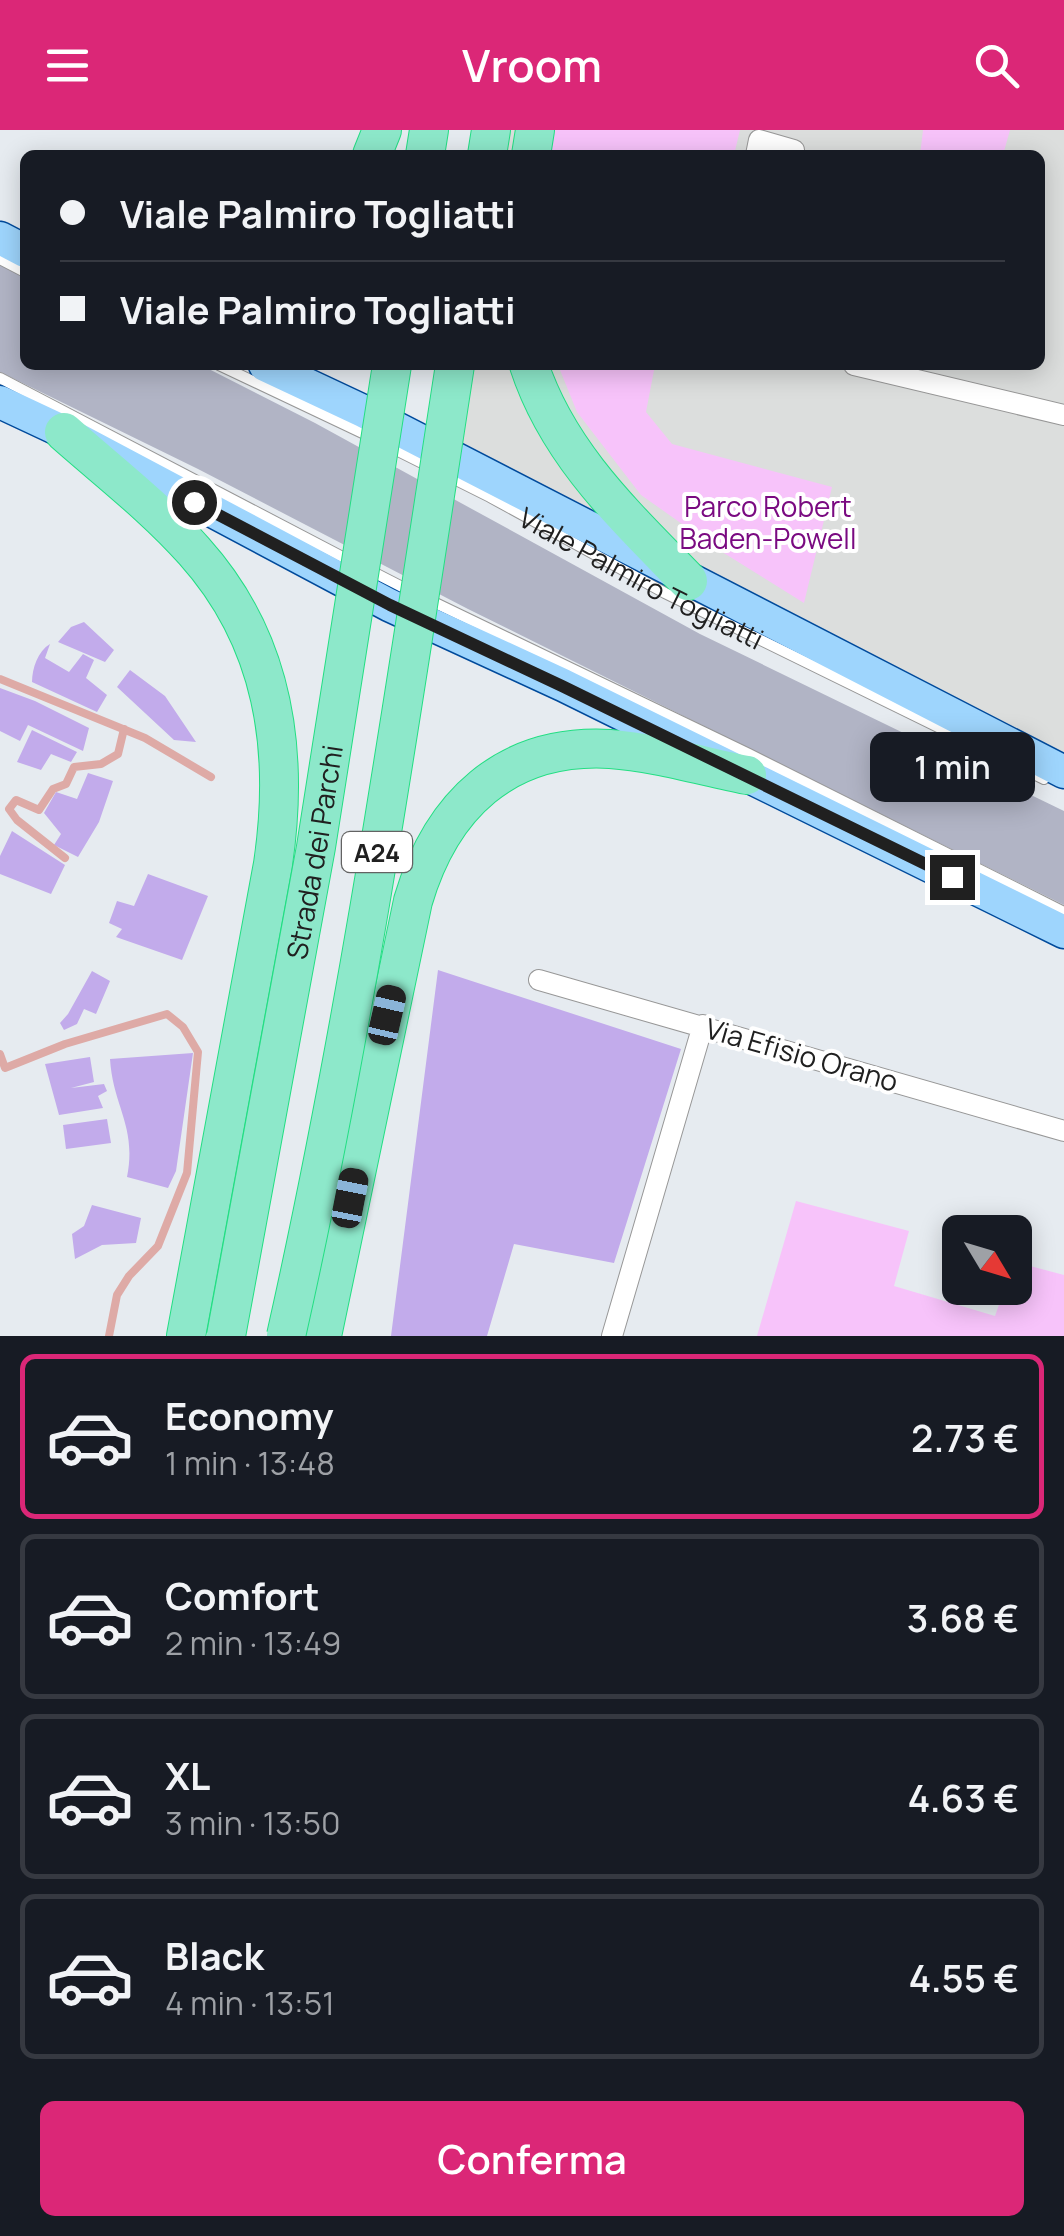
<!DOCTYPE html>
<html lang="it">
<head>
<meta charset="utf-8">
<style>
	:root { --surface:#171b24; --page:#242831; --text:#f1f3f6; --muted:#9ea1a6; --line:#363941; --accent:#db2777 }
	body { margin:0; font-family:Manrope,sans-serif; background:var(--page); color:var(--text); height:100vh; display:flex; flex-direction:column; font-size:38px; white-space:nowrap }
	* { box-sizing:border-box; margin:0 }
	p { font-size:32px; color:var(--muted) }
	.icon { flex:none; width:55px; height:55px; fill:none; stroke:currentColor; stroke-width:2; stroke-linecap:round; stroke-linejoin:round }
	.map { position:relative; height:1206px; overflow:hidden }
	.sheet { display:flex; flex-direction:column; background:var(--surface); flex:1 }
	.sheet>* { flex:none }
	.top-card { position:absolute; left:20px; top:20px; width:1025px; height:220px; border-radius:15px; box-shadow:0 5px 25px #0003; display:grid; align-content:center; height:220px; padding:0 40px; background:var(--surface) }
	.needle { width:65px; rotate:128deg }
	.buttons { position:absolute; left:942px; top:1085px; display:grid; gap:20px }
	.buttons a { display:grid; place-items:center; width:90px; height:90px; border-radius:15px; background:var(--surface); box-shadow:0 5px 25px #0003; font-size:50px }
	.end { position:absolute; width:45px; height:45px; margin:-22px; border:12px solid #202020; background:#fff; box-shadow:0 0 0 5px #fff }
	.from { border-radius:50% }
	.bubble { position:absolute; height:70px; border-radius:15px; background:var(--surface); box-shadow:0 5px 25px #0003; font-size:32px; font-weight:600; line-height:70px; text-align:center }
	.car { position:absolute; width:30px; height:60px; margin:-30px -15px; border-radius:12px; box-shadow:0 0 8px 2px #0007; background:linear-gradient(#222 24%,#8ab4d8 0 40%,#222 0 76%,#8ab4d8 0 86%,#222 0) }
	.top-card b { display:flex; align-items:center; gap:35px; height:95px; font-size:38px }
	.top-card b+b { border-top:2px solid var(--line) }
	.top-card i { width:25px; height:25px; background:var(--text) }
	ul { padding:18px 0 0; list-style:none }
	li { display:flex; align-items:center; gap:30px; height:165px; margin:0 20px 15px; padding:0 20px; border:5px solid var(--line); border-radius:15px }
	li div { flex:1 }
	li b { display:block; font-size:38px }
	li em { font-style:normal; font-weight:600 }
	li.current { border-color:var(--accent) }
	li>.icon { width:90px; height:90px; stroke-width:1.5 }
	.button { display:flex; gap:20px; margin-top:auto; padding:20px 40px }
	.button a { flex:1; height:115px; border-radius:15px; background:var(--accent); color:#fff; font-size:40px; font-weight:600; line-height:115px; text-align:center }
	header { display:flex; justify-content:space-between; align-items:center; height:130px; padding:0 40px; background:var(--accent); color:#fff; font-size:45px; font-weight:600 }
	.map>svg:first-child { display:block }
</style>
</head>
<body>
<header><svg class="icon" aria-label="menu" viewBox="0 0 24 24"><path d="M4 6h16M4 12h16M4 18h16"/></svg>Vroom<svg class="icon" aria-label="search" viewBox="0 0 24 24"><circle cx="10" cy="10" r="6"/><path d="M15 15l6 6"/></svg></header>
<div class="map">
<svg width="1064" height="1206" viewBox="0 0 1064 1206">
	<rect width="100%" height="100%" fill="#e6ebf0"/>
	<!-- residential -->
	<path fill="#dcdedd" d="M491 0H1064V644L442 317 455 235H1040V25H487Z"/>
	<!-- construction -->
	<path fill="#b1b4c5" d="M0 134 25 146V235H201L315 293 700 504 1064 681V775L468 479 198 339 0 242Z"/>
	<!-- grass -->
	<path fill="#c2abeb" d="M84 492 114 520 105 532 58 512 71 497Z
		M50 514 45 528 69 542 83 524 94 530 86 548 107 565 97 582 32 552C32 538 38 521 50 514Z
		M130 540 165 566 196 612 174 610 117 557Z
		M0 558 35 571 89 598 83 621 28 595 20 611 0 601Z
		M32 600 77 622 71 632 51 624 41 640 17 632Z
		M88 643 113 651 99 692 78 727 54 715 61 704 44 683 56 662 77 669Z
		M12 701 65 735 51 764 0 744V726Z
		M148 744 208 766 182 830 116 807 122 799 109 793 117 771 134 776Z
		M438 840 681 919 614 1133 514 1114 487 1206H391Z
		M92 841 110 851 96 884 84 879 77 894 64 900 60 893 68 884Z
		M193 923 176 1041 168 1058 127 1047C137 996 113 977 110 929Z
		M90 927 94 952 71 958 104 954 107 961 98 966 103 978 59 985 45 934Z
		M107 989 111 1013 66 1019 63 995Z
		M92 1075 141 1088 136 1113 102 1115 75 1129 72 1104 84 1096Z"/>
	<!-- park -->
	<path fill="#f7c3fa" d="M545 0H740L734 25H542Z
		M923 0H1010L1003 25H920Z
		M558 235H655L646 282 672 314 832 357 804 473 719 420 641 365 577 282Z
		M796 1071 909 1101 894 1156 995 1186 1005 1158H1015V1132L1064 1145V1206H757Z"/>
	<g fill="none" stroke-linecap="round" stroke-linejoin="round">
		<!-- stream -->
		<path stroke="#deaaa6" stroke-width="8" d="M0 549 145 608 211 647
			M65 728 17 690 9 679 16 670 39 680 53 659 66 654 74 637 101 634 118 624 124 599
			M0 924 5 938 65 914 167 884 183 897 198 922 187 1043 158 1116 129 1146 117 1165 109 1206"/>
		<defs>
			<g id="lane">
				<path d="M0 129 25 142"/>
				<path d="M219 235 371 307"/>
				<path d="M0 248 354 433"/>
				<path id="s1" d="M386 315 490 367 665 463 1044 649"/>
				<path d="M369 440 412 462"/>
				<path d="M427 469 749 624 1064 782"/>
			</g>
			<path id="street" d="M756 25 759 10 794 20 793 25
				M854 235 1064 285
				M539 850 1064 1001
				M612 1206 703 895"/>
			<path id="primary" d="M0 108 25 121
				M265 235 363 281 1064 642
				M0 272 64 302 389 475 563 555 1064 802"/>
			<path id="highway" d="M372 25 382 0
				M425 25 429 0
				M487 25 491 0
				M531 25 535 0
				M529 235C558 324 625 386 688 451
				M64 302C108 341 155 377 194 421 274 510 290 619 273 734L186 1206
				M322 1206 413 771C441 676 505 613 610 619 655 622 702 636 747 645"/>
		</defs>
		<!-- lane casing -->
		<use href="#lane" stroke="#979797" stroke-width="12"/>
		<!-- street casing -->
		<use href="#street" stroke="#979797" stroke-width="22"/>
		<!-- primary casing -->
		<use href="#primary" stroke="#004a9b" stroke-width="35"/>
		<!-- highway casing -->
		<use href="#highway" stroke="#23de83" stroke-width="40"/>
		<!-- lane -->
		<use href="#lane" stroke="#fff" stroke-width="10"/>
		<!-- street -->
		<use href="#street" stroke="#fff" stroke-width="20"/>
		<!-- primary -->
		<use href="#primary" stroke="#9ed5fd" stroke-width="32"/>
		<!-- highway -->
		<use href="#highway" stroke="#8de8ca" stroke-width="38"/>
		<defs>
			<g id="highway-bridge">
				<path id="s2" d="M226 1206 316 717 392 235"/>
				<path d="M286 1206C358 886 405 559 455 235"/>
			</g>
		</defs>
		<!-- highway-bridge casing -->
		<use href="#highway-bridge" stroke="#23de83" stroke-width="40" stroke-linecap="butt"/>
		<!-- highway-bridge -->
		<use href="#highway-bridge" stroke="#8de8ca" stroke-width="38"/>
	</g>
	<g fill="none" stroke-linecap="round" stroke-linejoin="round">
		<!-- route -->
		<path stroke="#202020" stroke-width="12" d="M194 372 390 475 562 556 952 747"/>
	</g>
	<g text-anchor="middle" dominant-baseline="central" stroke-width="8" stroke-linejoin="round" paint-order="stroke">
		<!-- shield labels -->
		<rect fill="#fff" stroke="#636363" stroke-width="2.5" x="342" y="702" width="70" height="40" rx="8"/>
		<g font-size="25" font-weight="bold" fill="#202020">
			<text x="377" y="722">A24</text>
		</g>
		<!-- park labels -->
		<g font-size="28" fill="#7a0a81" stroke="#fff">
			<text x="768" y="376">Parco Robert<tspan x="768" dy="32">Baden-Powell</tspan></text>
		</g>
		<!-- street labels -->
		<g font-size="28" fill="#202020" stroke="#fff">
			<text stroke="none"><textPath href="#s1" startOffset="288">Viale Palmiro Togliatti</textPath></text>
			<text stroke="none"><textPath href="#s2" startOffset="492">Strada dei Parchi</textPath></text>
			<text transform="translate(802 924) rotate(16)">Via Efisio Orano</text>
		</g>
	</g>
</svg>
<div class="buttons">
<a><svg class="needle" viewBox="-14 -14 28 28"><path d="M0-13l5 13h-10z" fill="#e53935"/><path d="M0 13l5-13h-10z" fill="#9ea1a6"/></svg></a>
</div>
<i class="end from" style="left:194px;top:372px"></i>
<i class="end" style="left:952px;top:747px"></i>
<div class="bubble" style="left:870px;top:602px;width:165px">1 min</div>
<i class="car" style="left:387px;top:885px;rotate:13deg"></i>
<i class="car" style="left:350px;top:1068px;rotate:11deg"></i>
<div class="top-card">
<b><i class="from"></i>Viale Palmiro Togliatti</b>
<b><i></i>Viale Palmiro Togliatti</b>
</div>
</div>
<section class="sheet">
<ul>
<li class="current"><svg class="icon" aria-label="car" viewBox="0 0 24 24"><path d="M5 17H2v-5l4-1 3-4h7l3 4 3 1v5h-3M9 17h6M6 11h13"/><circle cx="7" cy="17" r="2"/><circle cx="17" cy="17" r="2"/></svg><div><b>Economy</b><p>1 min · 13:48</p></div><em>2.73 €</em></li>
<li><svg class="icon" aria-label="car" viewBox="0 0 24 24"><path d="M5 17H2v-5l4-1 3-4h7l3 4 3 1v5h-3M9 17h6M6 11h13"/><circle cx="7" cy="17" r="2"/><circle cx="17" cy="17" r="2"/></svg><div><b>Comfort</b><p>2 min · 13:49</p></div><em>3.68 €</em></li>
<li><svg class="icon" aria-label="car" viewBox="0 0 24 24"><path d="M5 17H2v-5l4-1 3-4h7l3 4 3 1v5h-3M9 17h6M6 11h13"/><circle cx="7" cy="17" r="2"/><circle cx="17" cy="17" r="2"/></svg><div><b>XL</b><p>3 min · 13:50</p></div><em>4.63 €</em></li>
<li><svg class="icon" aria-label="car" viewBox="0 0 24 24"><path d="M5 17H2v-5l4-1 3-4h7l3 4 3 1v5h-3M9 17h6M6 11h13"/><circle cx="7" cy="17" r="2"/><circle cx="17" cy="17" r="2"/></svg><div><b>Black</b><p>4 min · 13:51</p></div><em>4.55 €</em></li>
</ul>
<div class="button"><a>Conferma</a></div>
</section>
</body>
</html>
